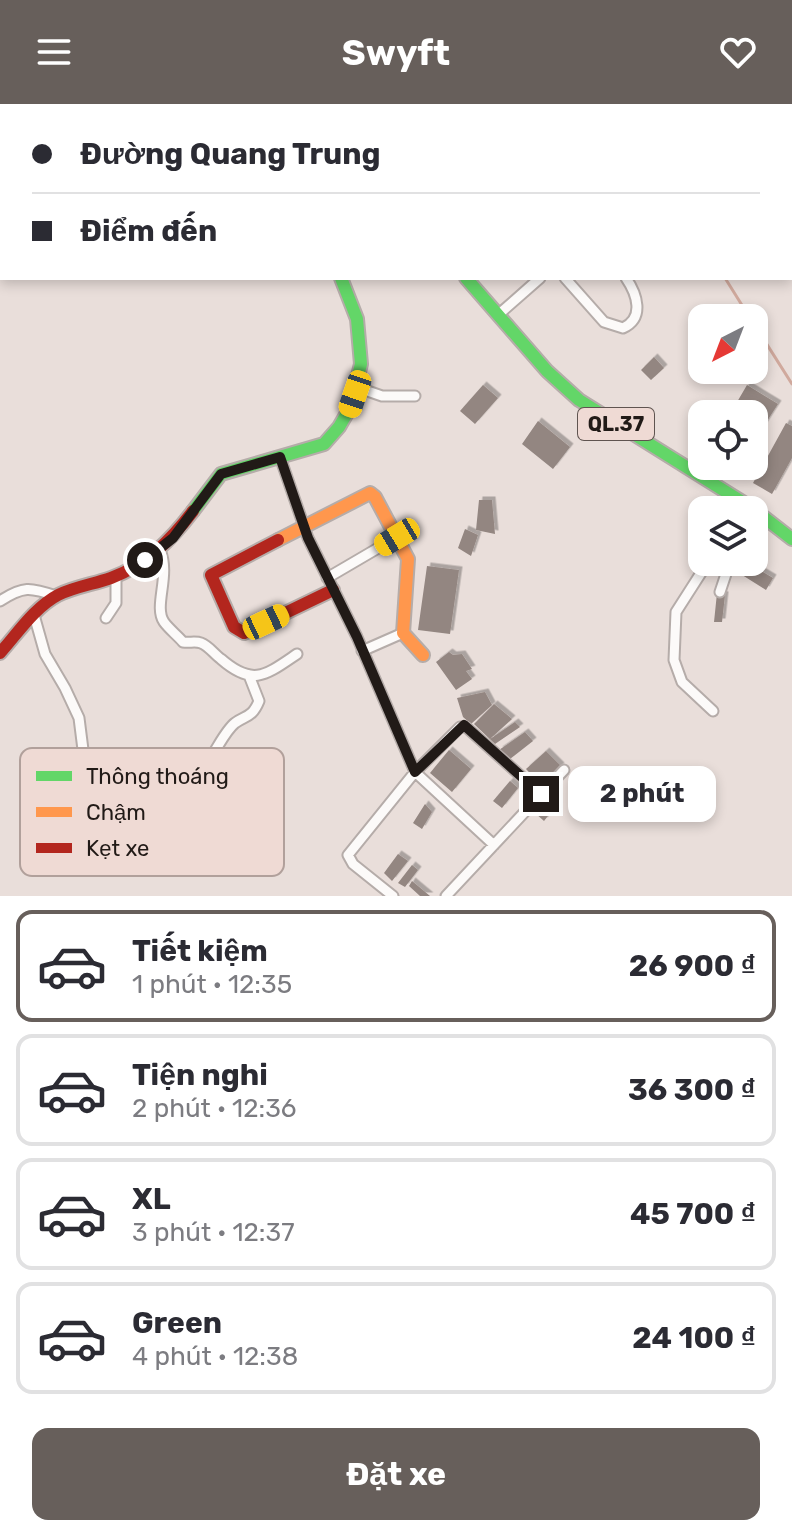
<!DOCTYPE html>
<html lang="vi">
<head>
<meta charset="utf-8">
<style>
	:root { --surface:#fff; --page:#f2f2f3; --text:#2b2b33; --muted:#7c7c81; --line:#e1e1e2; --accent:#675f5b }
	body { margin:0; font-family:Rubik,sans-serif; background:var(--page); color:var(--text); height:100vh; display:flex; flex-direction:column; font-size:30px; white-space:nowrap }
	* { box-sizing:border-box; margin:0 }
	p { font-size:26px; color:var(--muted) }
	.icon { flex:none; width:44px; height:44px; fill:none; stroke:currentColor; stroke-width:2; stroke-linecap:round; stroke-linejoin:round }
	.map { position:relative; height:792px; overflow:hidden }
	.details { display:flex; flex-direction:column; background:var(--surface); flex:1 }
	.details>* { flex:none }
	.guide { position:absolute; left:0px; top:0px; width:792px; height:176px; box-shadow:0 4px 12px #0003; display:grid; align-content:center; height:176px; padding:0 32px; background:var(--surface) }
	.needle { width:52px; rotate:222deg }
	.controls { position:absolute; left:688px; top:200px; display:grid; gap:16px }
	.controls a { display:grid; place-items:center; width:80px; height:80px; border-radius:16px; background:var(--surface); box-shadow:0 4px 12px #0003; font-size:40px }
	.end { position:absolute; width:36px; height:36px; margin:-18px; border:10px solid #211a17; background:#fff; box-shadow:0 0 0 4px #fff }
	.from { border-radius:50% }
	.bubble { position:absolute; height:56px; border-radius:16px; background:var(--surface); box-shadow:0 4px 12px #0003; font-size:26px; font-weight:700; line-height:56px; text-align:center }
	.car { position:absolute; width:24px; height:48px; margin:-24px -12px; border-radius:10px; box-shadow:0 0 6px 2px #0007; background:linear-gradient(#f5c518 24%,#345 0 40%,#f5c518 0 76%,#345 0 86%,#f5c518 0) }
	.guide b { display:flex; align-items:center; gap:28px; height:76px; font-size:30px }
	.guide b+b { border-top:2px solid var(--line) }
	.guide i { width:20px; height:20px; background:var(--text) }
	ul { padding:14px 0 0; list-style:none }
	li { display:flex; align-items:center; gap:24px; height:112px; margin:0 16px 12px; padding:0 16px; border:4px solid var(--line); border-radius:16px }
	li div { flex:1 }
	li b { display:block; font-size:30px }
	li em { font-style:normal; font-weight:700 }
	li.selected { border-color:var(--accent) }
	li>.icon { width:72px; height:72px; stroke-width:1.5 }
	.cta { display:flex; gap:16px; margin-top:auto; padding:16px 32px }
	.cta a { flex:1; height:92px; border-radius:16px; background:var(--accent); color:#fff; font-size:32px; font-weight:700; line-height:92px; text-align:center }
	header { display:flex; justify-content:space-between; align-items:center; height:104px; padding:0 32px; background:var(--accent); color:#fff; font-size:36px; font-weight:700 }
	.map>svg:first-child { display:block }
</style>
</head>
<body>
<header><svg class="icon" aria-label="menu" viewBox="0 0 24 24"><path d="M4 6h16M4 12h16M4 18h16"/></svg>Swyft<svg class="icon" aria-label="heart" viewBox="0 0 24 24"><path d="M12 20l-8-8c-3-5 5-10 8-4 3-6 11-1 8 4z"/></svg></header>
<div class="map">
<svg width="792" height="792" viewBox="0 0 792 792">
	<defs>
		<filter id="shadow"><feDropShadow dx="3.5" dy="-3.5" stdDeviation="0" flood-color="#0004"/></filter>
	</defs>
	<rect width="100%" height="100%" fill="#e9deda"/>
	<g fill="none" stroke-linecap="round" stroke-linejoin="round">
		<!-- stream -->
		<path stroke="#d0a99d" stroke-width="3" d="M447 0H449
			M614 0 616 2
			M725 174 750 214
			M754 220 792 280"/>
	</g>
	<!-- building -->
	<path fill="#938681" filter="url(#shadow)" d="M654 253 664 264 651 276 641 266Z
		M483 281 498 294 475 320 460 307Z
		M747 281 778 300 754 337V310H730Z
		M538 317 570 343 553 365 522 340Z
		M786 319 792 322V354L772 390 753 379Z
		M479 396H492L495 430 476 426Z
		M465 425 478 431 471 452 458 444Z
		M746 458 773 474 766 486 739 469Z
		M427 462 459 466 450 530 418 526Z
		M717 489 725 491 722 518H714Z
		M449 548 453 551 462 550 472 565 466 567 472 575 456 586 436 558Z
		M485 588 492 601 471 620 463 613 457 594Z
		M494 600 512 615 490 635 515 618 520 623 495 640 474 620Z
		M525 628 533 637 510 655 499 646Z
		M449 646 471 665 452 688 430 669Z
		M546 647 561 662 542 682 526 665Z
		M510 677 518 684 502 704 493 697Z
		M546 696 555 703 544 717 535 709Z
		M425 700 432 708 422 725 413 719Z
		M398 750 408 757 392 777 384 769Z
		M412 761 418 766 405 783 398 779Z
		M412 777 430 792H420L409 782Z"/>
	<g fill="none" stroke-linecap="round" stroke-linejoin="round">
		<defs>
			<path id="street" d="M0 51H2
				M565 174 604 218 623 224C645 214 637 190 626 174
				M498 211 540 174
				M356 283 382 292H415
				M280 353 308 434 357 533 415 668 494 741
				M754 423 765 414
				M160 446C171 472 153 502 164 518 169 525 177 531 183 538 189 539 196 537 201 539 209 542 214 550 221 555 253 583 266 571 297 550
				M708 458 676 508 674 556 682 578 713 607
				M327 474 397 433
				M720 488 730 458
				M0 497C23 482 30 483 56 492
				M34 511 45 550 65 584 79 614 92 717
				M106 514 116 499V472
				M362 547 403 529
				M211 653C218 643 226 626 235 619 246 611 252 614 259 597L250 574
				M393 792 353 760 348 751 415 668 460 623H466L541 690
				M446 792 564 666"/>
			<path id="fast" d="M466 174 547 267 579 296 752 404 792 435
				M193 407 221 370 324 340 339 323 350 304 361 260 357 215 341 174"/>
			<path id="slow" d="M170 0 178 2
				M388 2 391 0
				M278 436 370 389 375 393 408 455 403 529 423 551"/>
			<path id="jam" d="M278 436 211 471 234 523 244 529 333 486
				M0 549C17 530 35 503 58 491 74 483 94 480 111 474 146 461 171 436 193 407"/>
		</defs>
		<!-- street casing -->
		<use href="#street" stroke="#b5aca9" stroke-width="13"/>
		<!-- fast casing -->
		<use href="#fast" stroke="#b5aca9" stroke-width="16"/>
		<!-- slow casing -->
		<use href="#slow" stroke="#b5aca9" stroke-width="16"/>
		<!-- jam casing -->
		<use href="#jam" stroke="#b5aca9" stroke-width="16"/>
		<!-- street -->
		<use href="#street" stroke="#fcfaf9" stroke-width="9"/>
		<!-- fast -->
		<use href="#fast" stroke="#63d668" stroke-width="12"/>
		<!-- slow -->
		<use href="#slow" stroke="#ff974d" stroke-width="12"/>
		<!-- jam -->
		<use href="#jam" stroke="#b3261e" stroke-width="12"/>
	</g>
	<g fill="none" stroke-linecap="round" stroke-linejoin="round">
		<!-- route -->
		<path stroke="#211a17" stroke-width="10" d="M145 456 173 434 221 370 280 353 308 434 357 533 415 668 464 621 541 690"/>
	</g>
	<g text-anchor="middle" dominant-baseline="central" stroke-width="8" stroke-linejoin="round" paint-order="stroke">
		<!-- shield labels -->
		<rect fill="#efdad4" stroke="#5f5450" stroke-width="2" x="578" y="304" width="76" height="32" rx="6"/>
		<g font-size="20" font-weight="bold" fill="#211a17">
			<text x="616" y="320">QL.37</text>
		</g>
	</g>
	<!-- legend -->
	<rect x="20" y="644" width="264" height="128" rx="12" fill="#efdad4" stroke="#b1a09b" stroke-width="2"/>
	<rect x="36" y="667" width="36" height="10" fill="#63d668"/>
	<rect x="36" y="703" width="36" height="10" fill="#ff974d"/>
	<rect x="36" y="739" width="36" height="10" fill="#b3261e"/>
	<g font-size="22" fill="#211a17">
		<text x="86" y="680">Thông thoáng</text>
		<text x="86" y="716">Chậm</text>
		<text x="86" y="752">Kẹt xe</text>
	</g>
</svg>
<div class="controls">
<a><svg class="needle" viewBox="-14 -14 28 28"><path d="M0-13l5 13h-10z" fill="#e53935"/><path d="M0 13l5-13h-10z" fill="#7c7c81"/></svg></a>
<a><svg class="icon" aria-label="locate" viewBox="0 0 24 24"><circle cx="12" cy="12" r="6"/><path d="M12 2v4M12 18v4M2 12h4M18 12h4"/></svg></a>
<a><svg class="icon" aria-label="layers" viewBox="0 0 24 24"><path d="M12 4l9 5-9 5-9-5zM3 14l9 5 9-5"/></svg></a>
</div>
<i class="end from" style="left:145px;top:456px"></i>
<i class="end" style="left:541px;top:690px"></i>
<div class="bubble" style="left:568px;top:662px;width:148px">2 phút</div>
<i class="car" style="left:355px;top:290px;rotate:199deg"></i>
<i class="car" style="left:397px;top:433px;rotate:239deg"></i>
<i class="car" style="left:266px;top:518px;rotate:65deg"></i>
<div class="guide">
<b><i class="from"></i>Đường Quang Trung</b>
<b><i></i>Điểm đến</b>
</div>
</div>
<section class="details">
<ul>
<li class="selected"><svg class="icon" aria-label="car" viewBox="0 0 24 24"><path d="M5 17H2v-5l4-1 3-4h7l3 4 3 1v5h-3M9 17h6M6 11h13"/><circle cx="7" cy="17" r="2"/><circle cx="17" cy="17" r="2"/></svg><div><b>Tiết kiệm</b><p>1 phút · 12:35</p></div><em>26 900 ₫</em></li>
<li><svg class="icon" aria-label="car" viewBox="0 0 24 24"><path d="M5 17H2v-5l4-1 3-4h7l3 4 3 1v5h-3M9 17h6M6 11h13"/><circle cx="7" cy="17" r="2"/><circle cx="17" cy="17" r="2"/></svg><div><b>Tiện nghi</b><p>2 phút · 12:36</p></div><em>36 300 ₫</em></li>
<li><svg class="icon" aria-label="car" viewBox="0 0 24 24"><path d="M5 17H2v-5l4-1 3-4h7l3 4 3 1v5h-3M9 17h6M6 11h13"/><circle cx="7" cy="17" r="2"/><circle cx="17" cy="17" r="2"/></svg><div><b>XL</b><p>3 phút · 12:37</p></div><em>45 700 ₫</em></li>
<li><svg class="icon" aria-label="car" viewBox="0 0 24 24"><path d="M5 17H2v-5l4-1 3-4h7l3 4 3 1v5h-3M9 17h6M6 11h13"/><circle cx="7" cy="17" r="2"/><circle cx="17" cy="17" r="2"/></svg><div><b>Green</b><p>4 phút · 12:38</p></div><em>24 100 ₫</em></li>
</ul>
<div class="cta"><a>Đặt xe</a></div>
</section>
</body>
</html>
